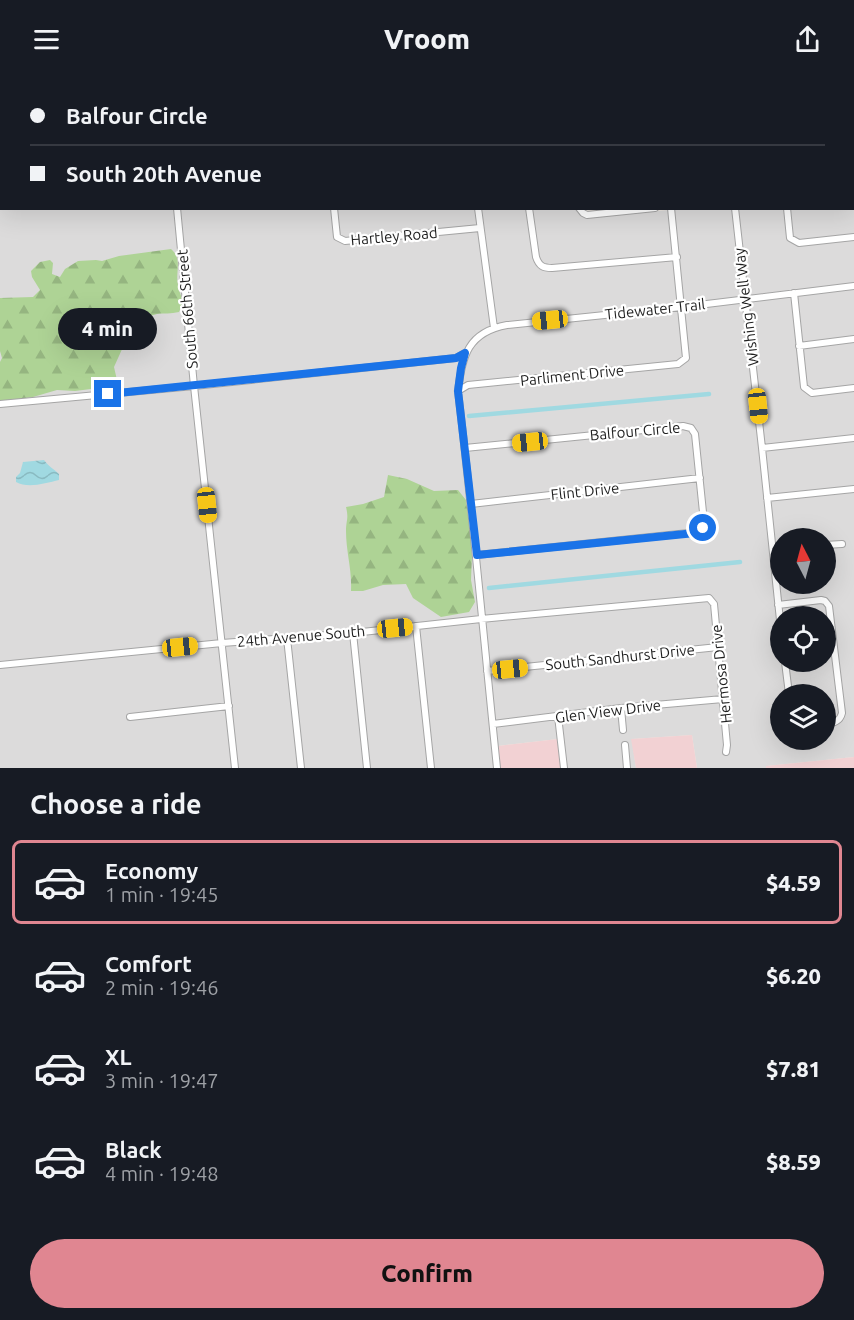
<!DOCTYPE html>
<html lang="en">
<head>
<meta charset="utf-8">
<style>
	:root { --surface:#171b24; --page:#20242c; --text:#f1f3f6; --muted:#9ea1a6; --line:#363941; --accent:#e08691 }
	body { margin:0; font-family:Ubuntu,sans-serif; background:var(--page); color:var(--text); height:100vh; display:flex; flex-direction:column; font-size:22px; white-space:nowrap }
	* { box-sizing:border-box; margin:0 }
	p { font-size:20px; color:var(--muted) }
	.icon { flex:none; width:33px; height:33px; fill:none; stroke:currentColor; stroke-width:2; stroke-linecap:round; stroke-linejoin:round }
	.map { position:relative; height:690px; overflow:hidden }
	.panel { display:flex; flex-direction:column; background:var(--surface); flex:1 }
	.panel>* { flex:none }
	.top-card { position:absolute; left:0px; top:0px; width:855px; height:132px; box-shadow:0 6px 24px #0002; display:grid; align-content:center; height:132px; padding:0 30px; background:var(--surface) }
	.needle { width:39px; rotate:354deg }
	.buttons { position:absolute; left:770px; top:450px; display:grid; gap:12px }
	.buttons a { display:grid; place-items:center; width:66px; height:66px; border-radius:50%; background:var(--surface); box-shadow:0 6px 24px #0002; font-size:30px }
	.end { position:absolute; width:27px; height:27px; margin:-14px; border:8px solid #1a73e8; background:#fff; box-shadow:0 0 0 3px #fff }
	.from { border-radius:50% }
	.bubble { position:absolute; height:42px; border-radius:21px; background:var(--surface); box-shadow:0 6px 24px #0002; font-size:20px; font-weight:800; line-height:42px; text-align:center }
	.car { position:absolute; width:18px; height:36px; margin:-18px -9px; border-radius:8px; box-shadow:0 0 4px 2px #0007; background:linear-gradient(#f5c518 24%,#345 0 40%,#f5c518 0 76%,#345 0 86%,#f5c518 0) }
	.top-card b { display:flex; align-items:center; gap:21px; height:57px; font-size:22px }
	.top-card b+b { border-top:2px solid var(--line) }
	.top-card i { width:15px; height:15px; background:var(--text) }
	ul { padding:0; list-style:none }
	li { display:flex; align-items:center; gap:18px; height:84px; margin:0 12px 9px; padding:0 18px; border:3px solid transparent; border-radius:9px }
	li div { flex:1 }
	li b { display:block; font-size:22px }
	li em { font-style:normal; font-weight:800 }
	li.active { border-color:var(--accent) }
	li>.icon { width:54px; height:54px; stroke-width:1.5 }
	h2 { padding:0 30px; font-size:27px; line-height:72px }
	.cta { display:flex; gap:12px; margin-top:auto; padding:12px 30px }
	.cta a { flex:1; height:69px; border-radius:36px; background:var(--accent); color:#111; font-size:24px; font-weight:800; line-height:69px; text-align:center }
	header { display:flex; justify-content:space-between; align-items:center; height:78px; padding:0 30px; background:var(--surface); font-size:27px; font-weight:800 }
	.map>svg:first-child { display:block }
</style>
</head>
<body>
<header><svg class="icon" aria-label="menu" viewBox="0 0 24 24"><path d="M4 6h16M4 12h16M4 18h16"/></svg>Vroom<svg class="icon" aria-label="share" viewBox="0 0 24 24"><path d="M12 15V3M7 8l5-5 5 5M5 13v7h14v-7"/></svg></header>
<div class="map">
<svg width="854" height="690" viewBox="0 0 854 690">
	<defs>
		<pattern id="forest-firs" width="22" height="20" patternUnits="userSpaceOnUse" patternTransform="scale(1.5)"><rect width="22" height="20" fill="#aed395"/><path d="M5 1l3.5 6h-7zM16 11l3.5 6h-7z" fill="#95b580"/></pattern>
		<pattern id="water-waves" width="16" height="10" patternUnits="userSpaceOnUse" patternTransform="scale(1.5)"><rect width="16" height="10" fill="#a0d9e1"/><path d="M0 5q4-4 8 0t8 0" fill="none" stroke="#89bac1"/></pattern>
	</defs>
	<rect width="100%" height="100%" fill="#f0eae3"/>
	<!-- residential -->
	<path fill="#dcdbdb" d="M0 0H160V1L2 2V61L0 62Z
		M161 0H462V1L162 2Z
		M0 63H1L2 130 478 131 494 250 488 253 466 275 458 313 497 690H236L220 564 0 586Z
		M854 111V156L799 163 792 159 789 131 854 130Z
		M480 131H527L541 191 543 192 552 193 675 181 679 227 496 247Z
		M531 131H577L587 140 669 132 674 176 552 188 545 187 539 183Z
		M674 131H732L743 219 684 226Z
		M737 131H785L789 162 854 161V206L747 219Z
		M854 211V259L801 266 796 217Z
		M792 218 802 310 811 317 854 313V357L764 368 748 224Z
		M743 224 780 561V584H783L787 616H780V662H825V648L840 644 828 523 780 524 775 475H780V506H825V470L844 468V463L825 465V460H780V470H774L770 422 854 413V679L767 688 766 690H697L692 657 632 661 636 690H630L627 664 622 665 625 690H566L561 641 619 632 622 654H625L624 632 721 623 725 667 724 675 728 677 730 666 711 517 483 538 479 479 702 455 693 348 683 345 467 368 460 314 469 309 689 282 684 231Z
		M680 232 684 279 678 283 461 308 467 276 475 266 489 255 502 250Z
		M854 264V308L812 312 806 308 802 271Z
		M683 350 688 351 693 356 697 398 473 423 467 373Z
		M854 362V408L769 417 765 373Z
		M698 403 702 445 698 452 478 474 473 428Z
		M708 523 711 527 715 566 490 591 484 543Z
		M821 525 827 529 839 635 837 640 825 643V616H791L787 584H825V538H782L781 529Z
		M221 566 234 690H0V588Z
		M716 571 721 618 495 643 490 596Z
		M556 641 558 661 498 668 496 648Z"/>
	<!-- commercial -->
	<path fill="#f2d1d3" d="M692 657 697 690H636L631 661Z
		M558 661 562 690H500L498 668Z
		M854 679V690H766V688Z"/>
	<!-- forest -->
	<path fill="url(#forest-firs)" d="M171 171C183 181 175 194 178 207 180 220 186 221 179 234 171 236 164 235 157 236 149 238 140 242 132 246L131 263 123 269 114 289 117 302 107 309 75 313 57 312 33 319 0 324V284L2 280 0 273V220L33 219 40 212 32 199 31 193 40 184 50 182 53 185 52 196 60 199 65 191 78 183 96 182 102 183 119 178Z
		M388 397 407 401 434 413 458 412 466 422 470 452 472 478 471 502 475 524 469 534 441 539 413 520 406 506 383 507 363 513H351C352 491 346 474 346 453 346 442 349 441 346 429L363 426 384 419Z"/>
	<!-- water -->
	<path fill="url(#water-waves)" d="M44 382C48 388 54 391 59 396V402C46 405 28 411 16 404V399L20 395 23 384Z"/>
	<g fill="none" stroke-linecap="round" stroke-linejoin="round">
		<!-- canal -->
		<path stroke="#a0d9e1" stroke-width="4.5" d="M469 338 709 316
			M489 510 740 484"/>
		<defs>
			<path id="minor" d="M161 0 162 2
				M462 0V2
				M513 0V2
				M656 0 657 2
				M720 0V2
				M772 0V2
				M0 62H2
				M177 130 194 308 235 690
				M334 130 337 159 345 163 480 150
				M478 130 494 250
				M529 130 536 179C539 188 543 190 552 190L677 179
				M579 130 583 135 587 137 655 130
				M735 130 762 370 780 542
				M787 130 790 160 799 165 854 159
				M794 215 804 309 812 315 854 310
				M799 268 854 261
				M458 313 468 307 678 286 686 280 671 130
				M0 326 194 308 456 280 465 275
				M465 370 683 348 691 350 695 356 704 444 703 450 698 454 477 477
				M762 370 854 360
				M767 420 854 411
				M471 426 700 400
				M825 467 842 466
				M778 527 821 522 825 523 829 528 842 635C840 644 833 645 825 646
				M416 548 431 690
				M353 555 367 690
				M287 560 301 690
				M785 584 789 616
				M0 587 222 565 353 555 481 541 709 520 714 526 727 667 726 674
				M487 593 718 569
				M621 630 623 652
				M558 638 564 690
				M130 639 229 628
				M493 646 621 630 723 621
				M625 667 627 690
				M497 690C484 564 473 438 458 313 462 278 468 254 507 247L682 229 854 208"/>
		</defs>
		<!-- minor casing -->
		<use href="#minor" stroke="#a5a5a5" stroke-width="8"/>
		<!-- minor -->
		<use href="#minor" stroke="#fff" stroke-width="6"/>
	</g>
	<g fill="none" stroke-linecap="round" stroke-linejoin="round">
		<!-- route -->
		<path stroke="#1a73e8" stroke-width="8" d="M108 316 456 280 465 275 461 290 458 313 477 477 695 455 698 454 703 450"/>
	</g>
	<g text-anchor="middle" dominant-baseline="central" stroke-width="4.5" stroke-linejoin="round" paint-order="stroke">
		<!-- street labels -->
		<g font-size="15" fill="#1e1e1e" stroke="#fff">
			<text transform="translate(394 158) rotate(-5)">Hartley Road</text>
			<text transform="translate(746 229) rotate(-97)">Wishing Well Way</text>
			<text transform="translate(187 231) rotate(-95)">South 66th Street</text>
			<text transform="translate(655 231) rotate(-6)">Tidewater Trail</text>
			<text transform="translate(572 297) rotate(-6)">Parliment Drive</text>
			<text transform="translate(635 353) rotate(-5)">Balfour Circle</text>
			<text transform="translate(585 413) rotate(-6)">Flint Drive</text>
			<text transform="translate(301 558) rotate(-5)">24th Avenue South</text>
			<text transform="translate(620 579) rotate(-6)">South Sandhurst Drive</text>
			<text transform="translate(721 596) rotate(-96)">Hermosa Drive</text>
			<text transform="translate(608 633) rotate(-7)">Glen View Drive</text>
		</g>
	</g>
</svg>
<div class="buttons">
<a><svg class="needle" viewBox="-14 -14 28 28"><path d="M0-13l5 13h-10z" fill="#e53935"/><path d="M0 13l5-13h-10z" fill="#9ea1a6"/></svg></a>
<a><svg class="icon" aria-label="locate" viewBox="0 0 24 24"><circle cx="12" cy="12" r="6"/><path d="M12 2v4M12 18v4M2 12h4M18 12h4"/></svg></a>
<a><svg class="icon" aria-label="layers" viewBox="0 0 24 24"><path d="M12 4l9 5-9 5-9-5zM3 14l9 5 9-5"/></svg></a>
</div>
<i class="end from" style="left:703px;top:450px"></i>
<i class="end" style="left:108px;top:316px"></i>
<div class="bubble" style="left:58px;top:230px;width:99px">4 min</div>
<i class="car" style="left:550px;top:242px;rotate:264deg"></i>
<i class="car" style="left:758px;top:328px;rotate:174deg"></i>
<i class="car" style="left:530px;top:364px;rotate:264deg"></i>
<i class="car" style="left:207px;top:427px;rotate:174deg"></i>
<i class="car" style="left:395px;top:550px;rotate:84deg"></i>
<i class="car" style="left:180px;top:569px;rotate:84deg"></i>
<i class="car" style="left:510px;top:591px;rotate:84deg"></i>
<div class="top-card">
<b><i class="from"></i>Balfour Circle</b>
<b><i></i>South 20th Avenue</b>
</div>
</div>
<section class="panel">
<h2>Choose a ride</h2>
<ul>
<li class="active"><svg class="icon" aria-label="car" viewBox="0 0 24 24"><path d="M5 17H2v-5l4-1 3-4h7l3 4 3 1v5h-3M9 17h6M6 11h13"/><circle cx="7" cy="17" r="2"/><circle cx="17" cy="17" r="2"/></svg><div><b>Economy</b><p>1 min · 19:45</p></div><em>$4.59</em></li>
<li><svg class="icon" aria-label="car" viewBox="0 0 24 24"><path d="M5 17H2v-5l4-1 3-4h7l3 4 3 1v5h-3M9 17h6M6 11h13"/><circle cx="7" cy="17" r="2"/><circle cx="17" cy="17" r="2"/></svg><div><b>Comfort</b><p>2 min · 19:46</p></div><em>$6.20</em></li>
<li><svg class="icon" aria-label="car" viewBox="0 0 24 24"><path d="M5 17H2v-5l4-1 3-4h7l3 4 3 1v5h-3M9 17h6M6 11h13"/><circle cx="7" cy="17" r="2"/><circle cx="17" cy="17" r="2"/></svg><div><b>XL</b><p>3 min · 19:47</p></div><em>$7.81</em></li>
<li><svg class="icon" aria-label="car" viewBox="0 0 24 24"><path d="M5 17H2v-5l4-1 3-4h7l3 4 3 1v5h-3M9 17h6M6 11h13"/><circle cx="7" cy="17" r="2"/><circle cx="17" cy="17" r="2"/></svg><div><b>Black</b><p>4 min · 19:48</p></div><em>$8.59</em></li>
</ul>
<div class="cta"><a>Confirm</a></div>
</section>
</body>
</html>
